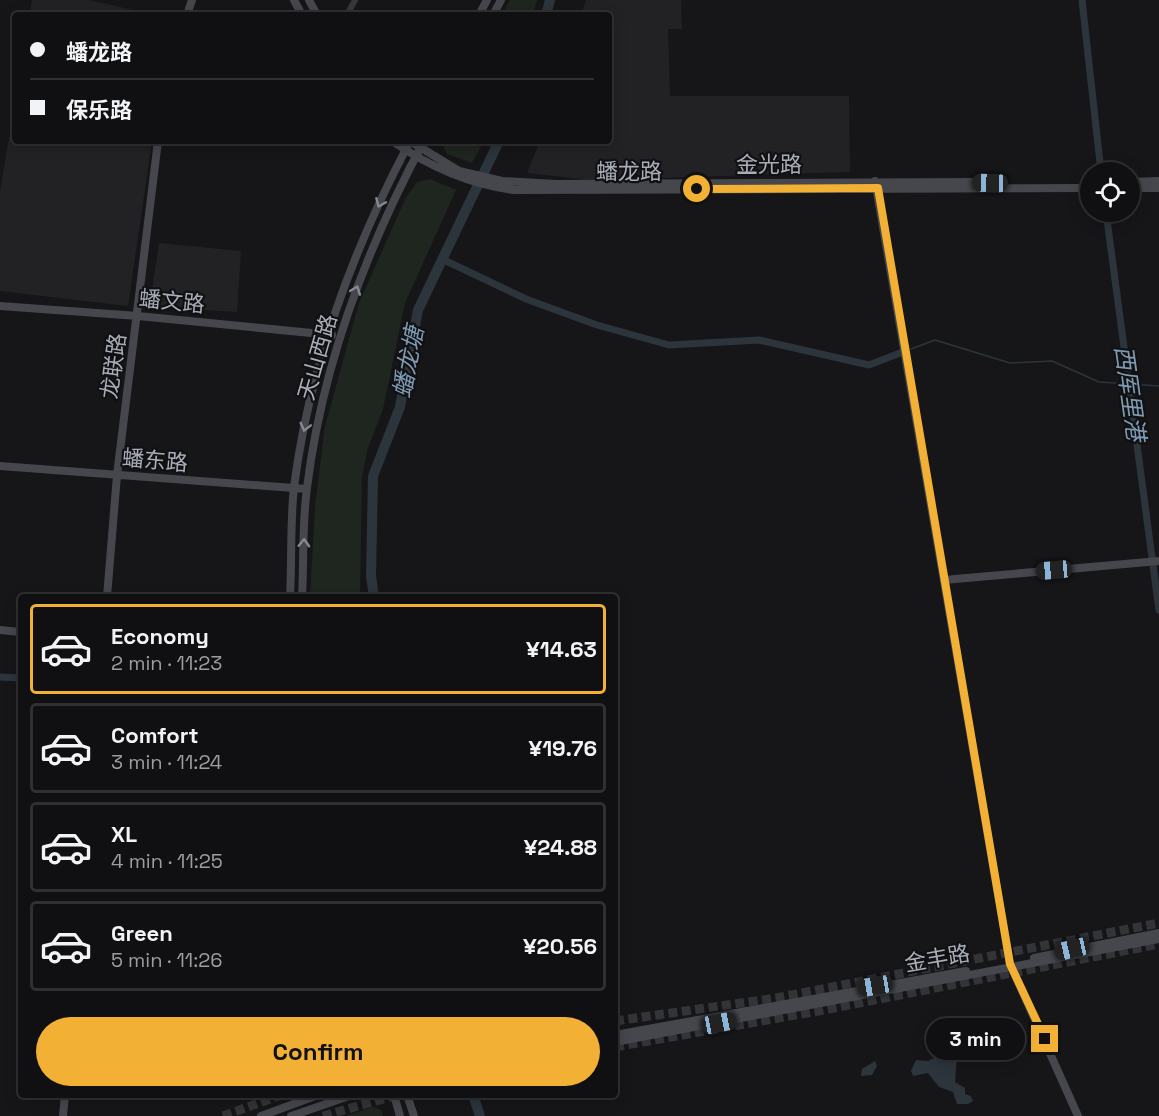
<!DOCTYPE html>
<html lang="en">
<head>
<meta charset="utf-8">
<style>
	:root { --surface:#101012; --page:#19191b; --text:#f1f3f6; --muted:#9c9d9f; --line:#303032; --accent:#f2b134 }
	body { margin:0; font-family:"Space Grotesk","Noto Sans SC",sans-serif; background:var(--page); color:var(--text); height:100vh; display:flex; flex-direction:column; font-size:22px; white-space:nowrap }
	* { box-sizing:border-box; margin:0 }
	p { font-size:20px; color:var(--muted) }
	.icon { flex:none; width:33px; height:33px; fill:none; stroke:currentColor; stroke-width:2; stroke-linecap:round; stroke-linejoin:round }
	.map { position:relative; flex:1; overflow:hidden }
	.details { position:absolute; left:18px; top:594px; width:600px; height:504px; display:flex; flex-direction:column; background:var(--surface); border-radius:6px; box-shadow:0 3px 15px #0003,0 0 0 2px var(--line) }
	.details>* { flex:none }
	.guide { position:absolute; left:12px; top:12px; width:600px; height:132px; border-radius:6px; box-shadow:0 3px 15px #0003,0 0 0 2px var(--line); display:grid; align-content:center; height:132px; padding:0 18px; background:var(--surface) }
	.controls { position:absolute; left:1080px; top:162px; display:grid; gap:12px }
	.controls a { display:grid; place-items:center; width:60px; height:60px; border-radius:50%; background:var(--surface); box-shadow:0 3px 15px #0003,0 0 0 2px var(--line); font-size:30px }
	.end { position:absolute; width:27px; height:27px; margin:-14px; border:8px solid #f2b134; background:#111; box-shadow:0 0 0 3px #111 }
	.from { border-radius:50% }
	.bubble { position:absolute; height:42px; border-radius:21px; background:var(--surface); box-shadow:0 3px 15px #0003,0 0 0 2px var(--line); font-size:20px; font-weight:700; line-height:42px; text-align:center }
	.car { position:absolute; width:18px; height:36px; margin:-18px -9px; border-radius:8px; box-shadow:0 0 4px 2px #0007; background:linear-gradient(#222 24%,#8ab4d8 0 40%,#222 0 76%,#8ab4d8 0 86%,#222 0) }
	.guide b { display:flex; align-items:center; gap:21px; height:57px; font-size:22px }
	.guide b+b { border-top:2px solid var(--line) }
	.guide i { width:15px; height:15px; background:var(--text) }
	ul { padding:10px 0 0; list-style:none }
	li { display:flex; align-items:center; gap:18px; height:90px; margin:0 12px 9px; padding:0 6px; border:3px solid var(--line); border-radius:6px }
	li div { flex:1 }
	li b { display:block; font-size:22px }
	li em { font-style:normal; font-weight:700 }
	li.selected { border-color:var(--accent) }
	li>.icon { width:54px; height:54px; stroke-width:1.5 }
	.cta { display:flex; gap:12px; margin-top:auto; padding:12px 18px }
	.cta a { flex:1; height:69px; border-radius:36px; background:var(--accent); color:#111; font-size:24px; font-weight:700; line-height:69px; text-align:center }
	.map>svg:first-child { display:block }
</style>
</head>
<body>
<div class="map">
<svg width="1159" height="1116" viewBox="0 0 1159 1116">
	<rect width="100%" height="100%" fill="#161618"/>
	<!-- built -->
	<path fill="#222225" d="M32 0H89L155 15H29Z
		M586 0H681L682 29H668L670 96H849L850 172 589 180 527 173 540 141H609V15H581Z
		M15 101V141H152L128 306 0 291V192Z
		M159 243 241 251 237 312 159 307 153 304 151 297Z"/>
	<!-- green -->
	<path fill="#1e261f" d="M510 0H537L533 15H502Z
		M441 141H484L472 163 447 154Z
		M430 179 456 190 405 303 383 409 367 451 362 478 360 597H310L315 506 325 426 359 303 406 197 417 182Z
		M373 1107 381 1110 383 1116H345Z"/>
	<!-- water -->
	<path fill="#2c353c" d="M957 1045 962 1048 961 1053 957 1055 955 1082 965 1088V1094L971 1096 973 1101 968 1104H957L953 1092 939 1087 928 1073 913 1076 911 1071 916 1060 928 1061 938 1056 943 1057Z
		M875 1061 877 1066 872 1075 861 1076 862 1069Z"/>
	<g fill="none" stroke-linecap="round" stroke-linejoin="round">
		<!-- stream -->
		<path stroke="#2c353c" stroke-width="1.5" d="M911 349 935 340 1010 363 1052 361 1099 382 1159 386"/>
		<!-- canal -->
		<path stroke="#2c353c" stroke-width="7" d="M1082 0 1101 172
			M1106 212 1159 610
			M442 259 526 299 597 325 669 345 759 340 869 365 900 353
			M0 677 21 678"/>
		<!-- river -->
		<path stroke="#2c353c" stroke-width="10" d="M546 15 550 0
			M374 597 371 576 373 476 400 407 418 310 499 141
			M473 1095 480 1116"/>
		<!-- primary-tunnel -->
		<path stroke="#333438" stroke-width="9" stroke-dasharray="9 4.5" stroke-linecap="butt" d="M615 1021 776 998 1159 923
			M615 1047 824 1010 1159 944
			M223 1116 281 1095
			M323 1116 397 1095"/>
		<!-- street -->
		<path stroke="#37383d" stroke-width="6" d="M347 15 355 0"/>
		<!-- secondary -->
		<path stroke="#45474d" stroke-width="8" d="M294 0 302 15
			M309 0 317 15
			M187 15 192 0
			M479 15 487 0
			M493 15 501 0
			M392 141C430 167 470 185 515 190L1090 188
			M410 141 459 171 502 181 556 184 973 182
			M875 181 1010 964 1078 1116
			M1130 182 1159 181
			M1130 188H1159
			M0 306 138 316 332 335
			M0 466 307 489
			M944 580 1159 561
			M107 597 117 475 158 141
			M290 597C292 561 290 523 294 487 309 369 352 252 407 147
			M302 597C304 561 302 524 307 488 322 366 366 249 424 141
			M0 630 21 632
			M1034 958 1159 933
			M615 1035 966 971
			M615 1042 1159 939
			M394 1095 400 1116
			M407 1095 414 1116
			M63 1116 65 1095
			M261 1116 318 1095
			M291 1116 352 1095"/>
	</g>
	<!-- one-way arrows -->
	<defs><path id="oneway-chevron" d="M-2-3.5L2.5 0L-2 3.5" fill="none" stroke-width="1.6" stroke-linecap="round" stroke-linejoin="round" transform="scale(1.5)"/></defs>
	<g stroke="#858993">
		<use href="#oneway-chevron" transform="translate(380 203) rotate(113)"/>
		<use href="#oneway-chevron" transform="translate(356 290) rotate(-70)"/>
		<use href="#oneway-chevron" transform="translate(305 427) rotate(104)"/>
		<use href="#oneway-chevron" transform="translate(304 543) rotate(-88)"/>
	</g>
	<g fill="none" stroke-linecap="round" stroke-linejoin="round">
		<!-- route -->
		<path stroke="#f2b134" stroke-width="8" d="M697 189 878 188 1010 964 1045 1039"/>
	</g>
	<g text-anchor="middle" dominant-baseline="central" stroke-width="4.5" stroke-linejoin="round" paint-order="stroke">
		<!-- street labels -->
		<g font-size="22" fill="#a8adb8" stroke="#111113">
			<text x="769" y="164">金光路</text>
			<text x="629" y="171">蟠龙路</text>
			<text transform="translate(172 301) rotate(6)">蟠文路</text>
			<text transform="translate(317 357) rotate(-74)">天山西路</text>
			<text transform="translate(113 366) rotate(-82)">龙联路</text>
			<text transform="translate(155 460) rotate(5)">蟠东路</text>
			<text transform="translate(937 958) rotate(-10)">金丰路</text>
		</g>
		<!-- water labels -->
		<g font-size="24" font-style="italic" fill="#7f9bb3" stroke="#111113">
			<text transform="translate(408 362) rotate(-79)">蟠龙塘</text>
			<text transform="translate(1130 393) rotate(82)">西厍里港</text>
		</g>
	</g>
</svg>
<div class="controls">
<a><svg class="icon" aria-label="locate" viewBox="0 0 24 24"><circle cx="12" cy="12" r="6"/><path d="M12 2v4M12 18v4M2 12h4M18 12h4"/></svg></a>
</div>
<i class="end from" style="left:697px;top:189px"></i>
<i class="end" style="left:1045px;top:1039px"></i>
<div class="bubble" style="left:926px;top:1018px;width:99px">3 min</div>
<i class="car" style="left:990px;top:183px;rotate:271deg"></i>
<i class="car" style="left:1054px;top:570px;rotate:265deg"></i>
<i class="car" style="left:1072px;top:949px;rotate:257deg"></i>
<i class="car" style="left:875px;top:986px;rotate:260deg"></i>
<i class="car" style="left:719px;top:1023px;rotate:79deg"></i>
<div class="guide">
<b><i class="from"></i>蟠龙路</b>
<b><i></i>保乐路</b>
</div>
<section class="details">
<ul>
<li class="selected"><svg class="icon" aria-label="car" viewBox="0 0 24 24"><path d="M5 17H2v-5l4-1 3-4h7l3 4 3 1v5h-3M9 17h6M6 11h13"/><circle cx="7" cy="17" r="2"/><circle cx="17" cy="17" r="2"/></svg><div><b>Economy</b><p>2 min · 11:23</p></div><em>¥14.63</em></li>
<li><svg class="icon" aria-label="car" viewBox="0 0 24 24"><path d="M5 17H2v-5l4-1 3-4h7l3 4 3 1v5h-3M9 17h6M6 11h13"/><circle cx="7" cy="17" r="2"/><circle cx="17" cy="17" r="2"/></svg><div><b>Comfort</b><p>3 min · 11:24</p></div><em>¥19.76</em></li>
<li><svg class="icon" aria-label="car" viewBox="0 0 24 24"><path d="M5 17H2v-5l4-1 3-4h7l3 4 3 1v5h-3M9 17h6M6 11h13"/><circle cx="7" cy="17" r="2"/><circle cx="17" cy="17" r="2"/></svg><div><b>XL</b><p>4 min · 11:25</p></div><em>¥24.88</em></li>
<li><svg class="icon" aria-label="car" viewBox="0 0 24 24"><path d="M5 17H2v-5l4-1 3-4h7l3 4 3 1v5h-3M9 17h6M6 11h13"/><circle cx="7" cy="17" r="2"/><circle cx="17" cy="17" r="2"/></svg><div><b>Green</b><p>5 min · 11:26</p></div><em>¥20.56</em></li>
</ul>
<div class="cta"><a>Confirm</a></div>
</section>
</div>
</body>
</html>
